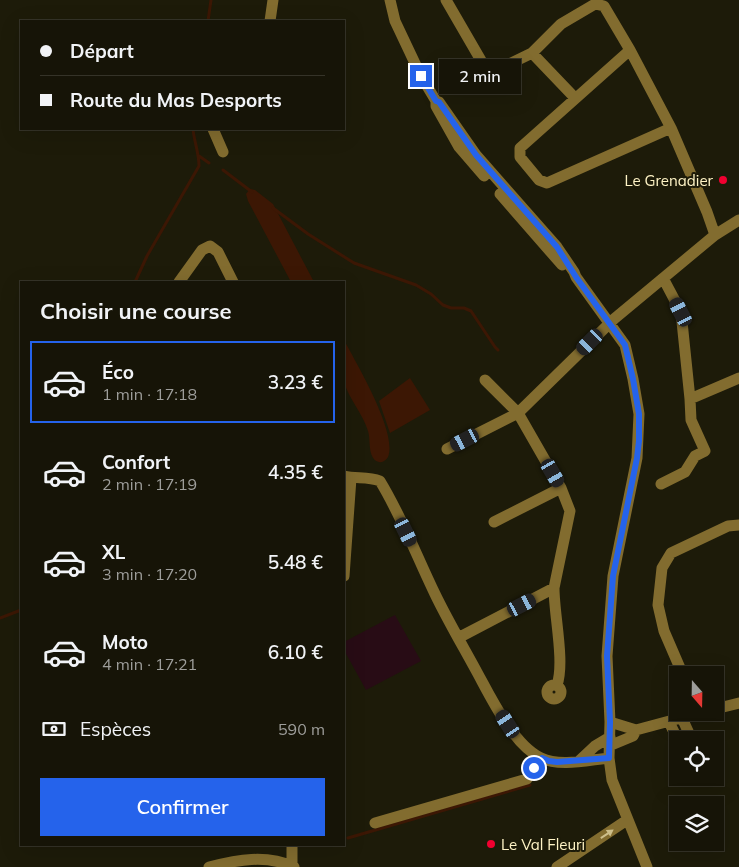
<!DOCTYPE html>
<html lang="fr">
<head>
<meta charset="utf-8">
<style>
	:root { --surface:#161407; --page:#232115; --text:#f1f3f6; --muted:#9e9e9b; --line:#353328; --accent:#2563eb }
	body { margin:0; font-family:Mulish,sans-serif; background:var(--page); color:var(--text); height:100vh; display:flex; flex-direction:column; font-size:19px; white-space:nowrap }
	* { box-sizing:border-box; margin:0 }
	p { font-size:16px; color:var(--muted) }
	.icon { flex:none; width:28px; height:28px; fill:none; stroke:currentColor; stroke-width:2; stroke-linecap:round; stroke-linejoin:round }
	.map { position:relative; flex:1; overflow:hidden }
	.sheet { position:absolute; left:20px; top:281px; width:325px; height:565px; display:flex; flex-direction:column; background:var(--surface); border-radius:0px; box-shadow:0 5px 20px #0002,0 0 0 1px var(--line) }
	.sheet>* { flex:none }
	.banner { position:absolute; left:20px; top:20px; width:325px; height:110px; border-radius:0px; box-shadow:0 5px 20px #0002,0 0 0 1px var(--line); display:grid; align-content:center; height:110px; padding:0 20px; background:var(--surface) }
	.needle { width:32px; rotate:160deg }
	.fabs { position:absolute; left:669px; top:666px; display:grid; gap:10px }
	.fabs a { display:grid; place-items:center; width:55px; height:55px; border-radius:0px; background:var(--surface); box-shadow:0 5px 20px #0002,0 0 0 1px var(--line); font-size:25px }
	.end { position:absolute; width:22px; height:22px; margin:-11px; border:6px solid #2563eb; background:#fff; box-shadow:0 0 0 2px #fff }
	.from { border-radius:50% }
	.bubble { position:absolute; height:35px; border-radius:0px; background:var(--surface); box-shadow:0 5px 20px #0002,0 0 0 1px var(--line); font-size:16px; font-weight:600; line-height:35px; text-align:center }
	.car { position:absolute; width:15px; height:30px; margin:-15px -8px; border-radius:6px; box-shadow:0 0 4px 1px #0007; background:linear-gradient(#222 24%,#8ab4d8 0 40%,#222 0 76%,#8ab4d8 0 86%,#222 0) }
	.banner b { display:flex; align-items:center; gap:18px; height:48px; font-size:19px }
	.banner b+b { border-top:1px solid var(--line) }
	.banner i { width:12px; height:12px; background:var(--text) }
	ul { padding:0; list-style:none }
	li { display:flex; align-items:center; gap:15px; height:82px; margin:0 10px 8px; padding:0 10px; border:2px solid transparent; border-radius:0px }
	li div { flex:1 }
	li b { display:block; font-size:19px }
	li em { font-style:normal; font-weight:600 }
	li.on { border-color:var(--accent) }
	li>.icon { width:45px; height:45px; stroke-width:1.5 }
	h2 { padding:0 20px; font-size:22px; line-height:60px }
	.pay { display:flex; align-items:center; gap:12px; height:55px; padding:0 20px; font-size:19px }
	.pay p { margin-inline-start:auto }
	.button { display:flex; gap:10px; margin-top:auto; padding:10px 20px }
	.button a { flex:1; height:58px; border-radius:0px; background:var(--accent); color:#fff; font-size:20px; font-weight:600; line-height:58px; text-align:center }
	.map>svg:first-child { display:block }
</style>
</head>
<body>
<div class="map">
<svg width="739" height="867" viewBox="0 0 739 867">
	<rect width="100%" height="100%" fill="#1d1b09"/>
	<!-- green -->
	<path fill="#280c15" d="M395 615 421 661 366 690 344 650V642Z"/>
	<!-- water -->
	<path fill="#3c1704" d="M250 189 255 190 273 204 314 282H291L248 201 246 194Z
		M344 340C356 363 398 433 388 457 386 460 383 463 379 462 367 459 371 439 368 431 363 414 349 399 344 382 341 372 344 351 344 340Z
		M410 378 430 410 390 433 379 401Z"/>
	<g fill="none" stroke-linecap="round" stroke-linejoin="round">
		<!-- stream -->
		<path stroke="#3c1704" stroke-width="3" d="M208 21 211 0
			M199 156 209 163
			M223 170 252 192
			M273 208 308 234 354 263 416 285 431 294 443 305 451 308H464L471 311 495 347 498 350
			M135 282 147 256 199 166C199 153 194 141 193 129
			M0 618 21 610
			M348 838 530 785"/>
		<!-- minor -->
		<path stroke="#826c2f" stroke-width="11" d="M390 0 395 21 421 76 436 101V106L459 147 484 176
			M446 0 486 69 497 70 532 53 561 24 595 4 604 6 630 50 671 128 707 212 715 235
			M270 21 273 0
			M630 50 520 148V157L539 180 547 183 671 128
			M532 53 575 98
			M436 101 439 102 476 155 557 247 574 272 576 277 625 345 633 379 639 414 637 458 613 576 607 656 610 722 609 758 612 780 647 867
			M213 129 223 152
			M500 194 562 265
			M179 282 202 250 210 246 218 252 233 282
			M690 399 739 378
			M447 449 518 413 614 319 715 235 739 220
			M344 476C356 479 368 476 380 481 402 517 417 557 435 594 448 621 464 648 478 674 492 700 514 745 541 758 560 767 588 760 609 758
			M661 484 685 472 695 456 705 451 691 420 690 399 681 312 663 278
			M494 522 561 488
			M344 576 351 478
			M554 588C554 615 565 662 557 685
			M458 638 554 588 570 511 561 488 518 413 485 380
			M683 675 664 631 658 605 662 568 671 553 728 526 739 525
			M547 692a7 7 0 1 1 14 0a7 7 0 1 1-14 0Z
			M715 709 739 703
			M682 718 692 740
			M610 722 636 730 703 712
			M669 722 678 740
			M609 746 633 736 636 730
			M579 761 595 746 610 737
			M375 823 527 779 542 759
			M292 845V866
			M209 867C237 860 266 854 294 867
			M557 867 627 820"/>
	</g>
	<!-- one-way arrows -->
	<defs><path id="oneway-solid" d="M-6-.8H1V-3.2L6.5 0L1 3.2V.8H-6Z" transform="scale(1.25)"/></defs>
	<use fill="#cdbe8a" href="#oneway-solid" transform="translate(607 834) rotate(-34)"/>
	<g fill="none" stroke-linecap="round" stroke-linejoin="round">
		<!-- route -->
		<path stroke="#2563eb" stroke-width="6" d="M421 76 436 101 439 102 476 155 557 247 576 277 625 345 633 379 639 414V441L637 458 613 576 607 656 610 722 609 758 557 762 549 761 542 758 534 768"/>
	</g>
	<!-- markers -->
	<g fill="#f10030" stroke="#1d1b09" stroke-width="2">
		<circle cx="723" cy="180" r="5"/>
		<circle cx="491" cy="844" r="5"/>
	</g>
	<g text-anchor="middle" dominant-baseline="central" stroke-width="4" stroke-linejoin="round" paint-order="stroke">
		<!-- poi labels -->
		<g font-size="15" fill="#fff4c6" stroke="#1d1b09" text-anchor="end">
			<text x="713" y="180">Le Grenadier</text>
			<text x="501" y="844" text-anchor="start">Le Val Fleuri</text>
		</g>
	</g>
</svg>
<div class="fabs">
<a><svg class="needle" viewBox="-14 -14 28 28"><path d="M0-13l5 13h-10z" fill="#e53935"/><path d="M0 13l5-13h-10z" fill="#9e9e9b"/></svg></a>
<a><svg class="icon" aria-label="locate" viewBox="0 0 24 24"><circle cx="12" cy="12" r="6"/><path d="M12 2v4M12 18v4M2 12h4M18 12h4"/></svg></a>
<a><svg class="icon" aria-label="layers" viewBox="0 0 24 24"><path d="M12 4l9 5-9 5-9-5zM3 14l9 5 9-5"/></svg></a>
</div>
<i class="end from" style="left:534px;top:768px"></i>
<i class="end" style="left:421px;top:76px"></i>
<div class="bubble" style="left:439px;top:59px;width:82px">2 min</div>
<i class="car" style="left:681px;top:312px;rotate:333deg"></i>
<i class="car" style="left:590px;top:342px;rotate:225deg"></i>
<i class="car" style="left:465px;top:440px;rotate:243deg"></i>
<i class="car" style="left:553px;top:473px;rotate:150deg"></i>
<i class="car" style="left:406px;top:532px;rotate:154deg"></i>
<i class="car" style="left:522px;top:605px;rotate:63deg"></i>
<i class="car" style="left:508px;top:724px;rotate:327deg"></i>
<div class="banner">
<b><i class="from"></i>Départ</b>
<b><i></i>Route du Mas Desports</b>
</div>
<section class="sheet">
<h2>Choisir une course</h2>
<ul>
<li class="on"><svg class="icon" aria-label="car" viewBox="0 0 24 24"><path d="M5 17H2v-5l4-1 3-4h7l3 4 3 1v5h-3M9 17h6M6 11h13"/><circle cx="7" cy="17" r="2"/><circle cx="17" cy="17" r="2"/></svg><div><b>Éco</b><p>1 min · 17:18</p></div><em>3.23 €</em></li>
<li><svg class="icon" aria-label="car" viewBox="0 0 24 24"><path d="M5 17H2v-5l4-1 3-4h7l3 4 3 1v5h-3M9 17h6M6 11h13"/><circle cx="7" cy="17" r="2"/><circle cx="17" cy="17" r="2"/></svg><div><b>Confort</b><p>2 min · 17:19</p></div><em>4.35 €</em></li>
<li><svg class="icon" aria-label="car" viewBox="0 0 24 24"><path d="M5 17H2v-5l4-1 3-4h7l3 4 3 1v5h-3M9 17h6M6 11h13"/><circle cx="7" cy="17" r="2"/><circle cx="17" cy="17" r="2"/></svg><div><b>XL</b><p>3 min · 17:20</p></div><em>5.48 €</em></li>
<li><svg class="icon" aria-label="car" viewBox="0 0 24 24"><path d="M5 17H2v-5l4-1 3-4h7l3 4 3 1v5h-3M9 17h6M6 11h13"/><circle cx="7" cy="17" r="2"/><circle cx="17" cy="17" r="2"/></svg><div><b>Moto</b><p>4 min · 17:21</p></div><em>6.10 €</em></li>
</ul>
<div class="pay"><svg class="icon" aria-label="cash" viewBox="0 0 24 24"><path d="M3 7h18v10H3z"/><circle cx="12" cy="12" r="2"/></svg>Espèces<p>590 m</p></div>
<div class="button"><a>Confirmer</a></div>
</section>
</div>
</body>
</html>
